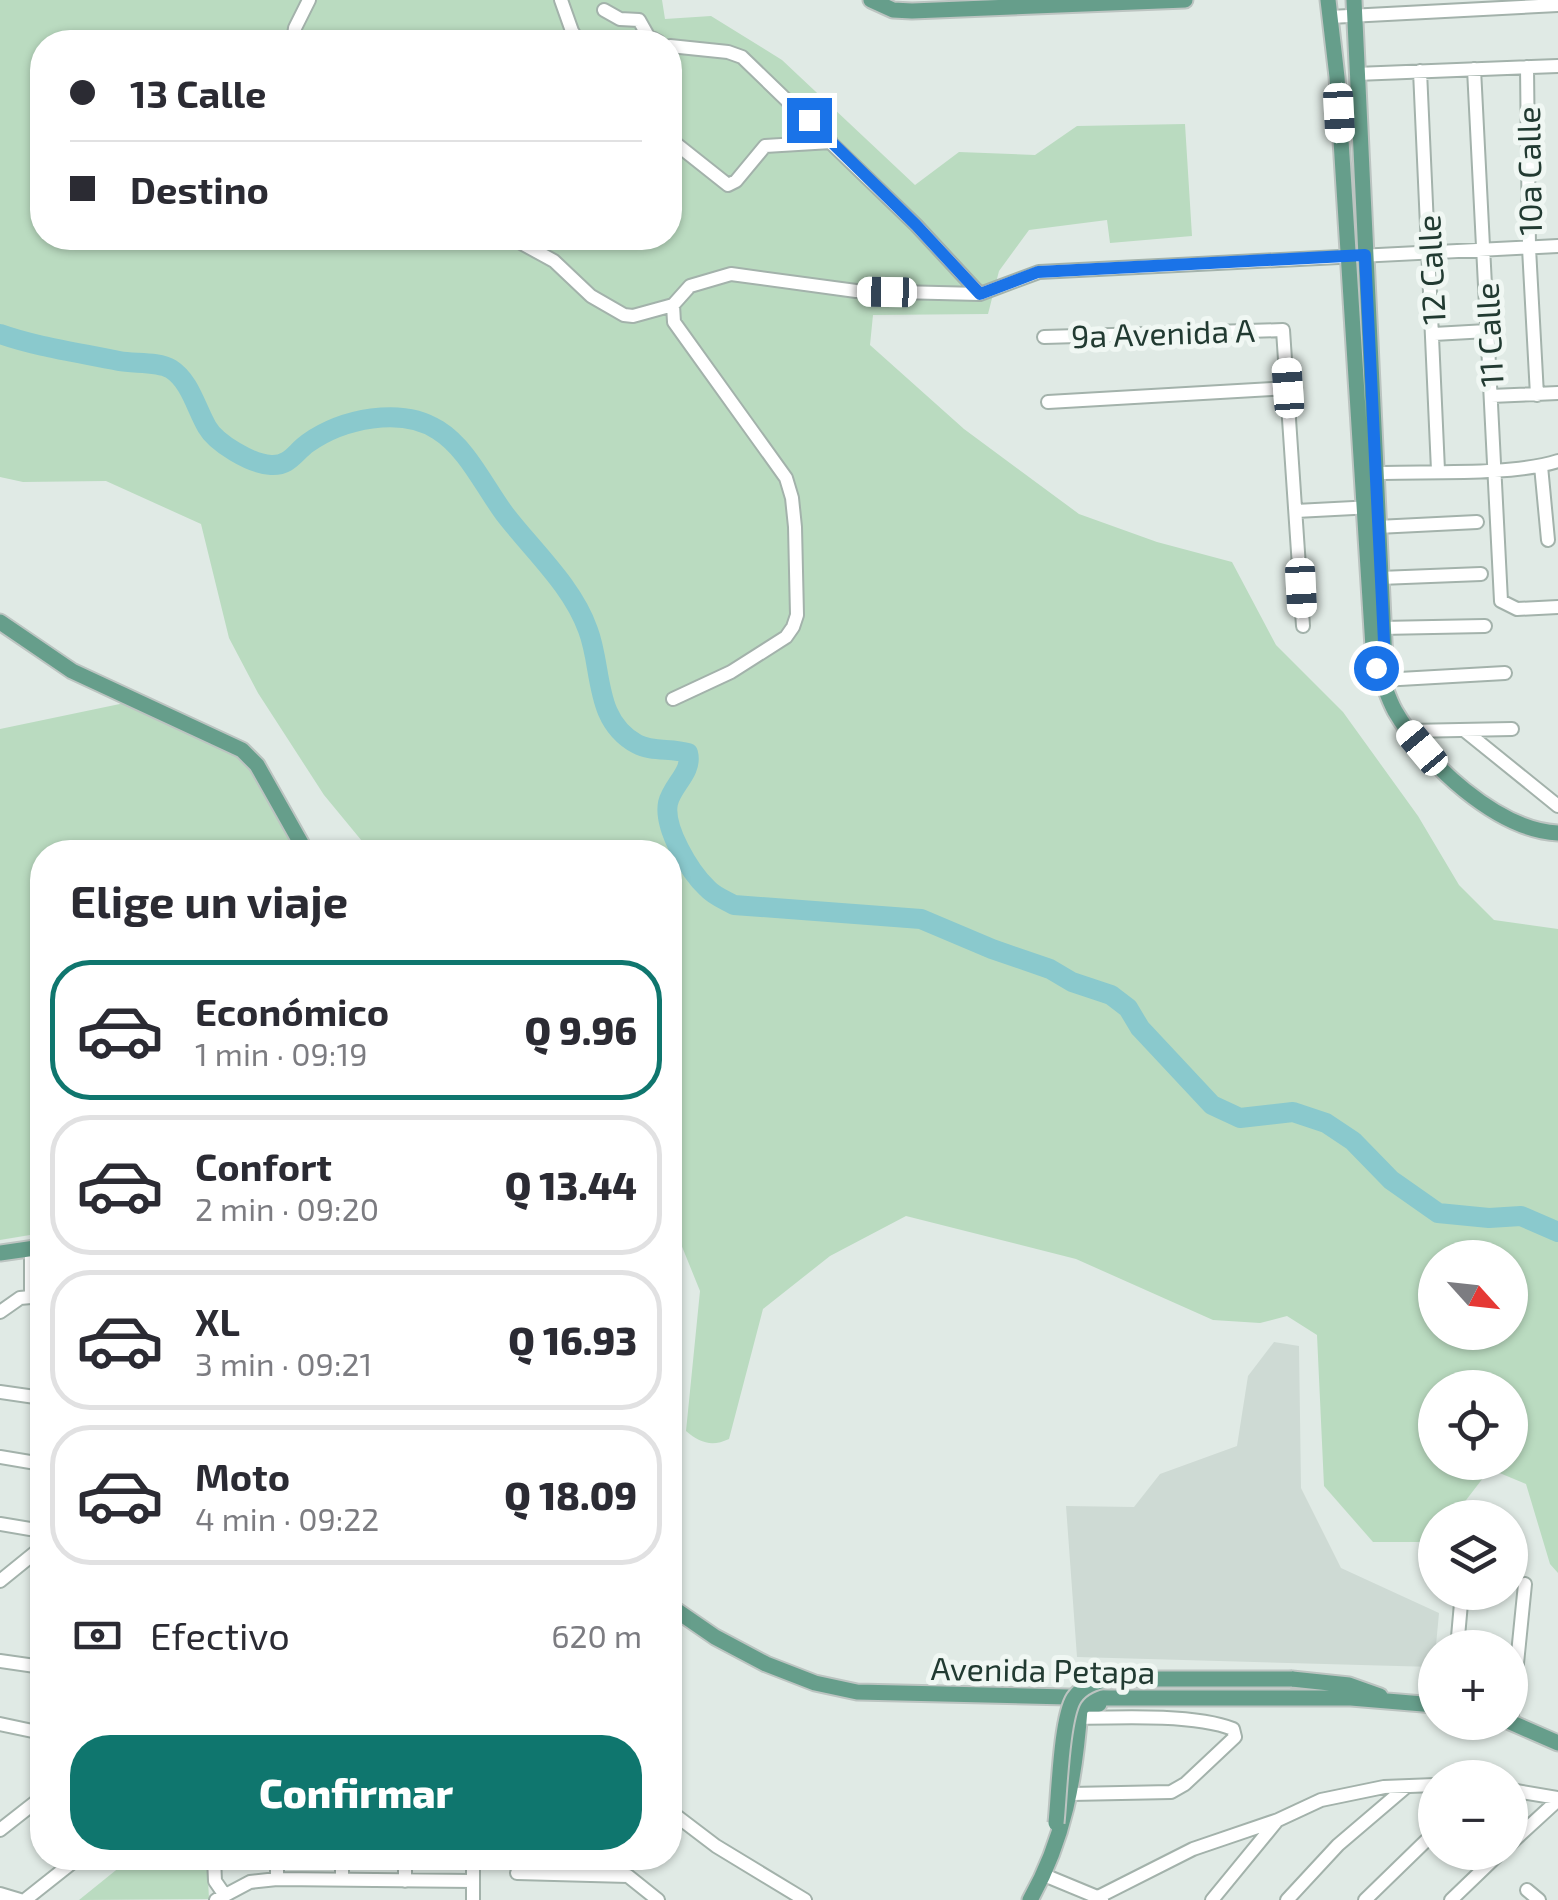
<!DOCTYPE html>
<html lang="es">
<head>
<meta charset="utf-8">
<style>
	:root { --surface:#fff; --page:#f7f7f7; --text:#2b2b33; --muted:#7c7c81; --line:#e1e1e2; --accent:#0f766e }
	body { margin:0; font-family:"Exo 2",sans-serif; background:var(--page); color:var(--text); height:100vh; display:flex; flex-direction:column; font-size:38px; white-space:nowrap }
	* { box-sizing:border-box; margin:0 }
	p { font-size:32px; color:var(--muted) }
	.icon { flex:none; width:55px; height:55px; fill:none; stroke:currentColor; stroke-width:2; stroke-linecap:round; stroke-linejoin:round }
	.map { position:relative; flex:1; overflow:hidden }
	.panel { position:absolute; left:30px; top:840px; width:652px; height:1030px; display:flex; flex-direction:column; background:var(--surface); border-radius:40px; box-shadow:0 2px 8px #0004 }
	.panel>* { flex:none }
	.hud { position:absolute; left:30px; top:30px; width:652px; height:220px; border-radius:40px; box-shadow:0 2px 8px #0004; display:grid; align-content:center; height:220px; padding:0 40px; background:var(--surface) }
	.needle { width:65px; rotate:117deg }
	.buttons { position:absolute; left:1418px; top:1240px; display:grid; gap:20px }
	.buttons a { display:grid; place-items:center; width:110px; height:110px; border-radius:50%; background:var(--surface); box-shadow:0 2px 8px #0004; font-size:50px }
	.end { position:absolute; width:45px; height:45px; margin:-22px; border:12px solid #1a73e8; background:#fff; box-shadow:0 0 0 5px #fff }
	.from { border-radius:50% }
	.car { position:absolute; width:30px; height:60px; margin:-30px -15px; border-radius:12px; box-shadow:0 0 8px 2px #0007; background:linear-gradient(#fff 24%,#345 0 40%,#fff 0 76%,#345 0 86%,#fff 0) }
	.hud b { display:flex; align-items:center; gap:35px; height:95px; font-size:38px }
	.hud b+b { border-top:2px solid var(--line) }
	.hud i { width:25px; height:25px; background:var(--text) }
	ul { padding:0; list-style:none }
	li { display:flex; align-items:center; gap:30px; height:140px; margin:0 20px 15px; padding:0 20px; border:5px solid var(--line); border-radius:40px }
	li div { flex:1 }
	li b { display:block; font-size:38px }
	li em { font-style:normal; font-weight:800 }
	li.on { border-color:var(--accent) }
	li>.icon { width:90px; height:90px; stroke-width:1.5 }
	h2 { padding:0 40px; font-size:45px; line-height:120px }
	.pay { display:flex; align-items:center; gap:25px; height:110px; padding:0 40px; font-size:38px }
	.pay p { margin-inline-start:auto }
	.button { display:flex; gap:20px; margin-top:auto; padding:20px 40px }
	.button a { flex:1; height:115px; border-radius:40px; background:var(--accent); color:#fff; font-size:40px; font-weight:800; line-height:115px; text-align:center }
	.map>svg:first-child { display:block }
</style>
</head>
<body>
<div class="map">
<svg width="1558" height="1900" viewBox="0 0 1558 1900">
	<rect width="100%" height="100%" fill="#e0eae5"/>
	<!-- built -->
	<path fill="#cedad4" d="M1274 1342 1299 1346 1301 1488 1341 1568 1439 1613 1434 1667 1077 1657 1066 1506 1134 1507 1160 1474 1237 1446 1248 1376Z"/>
	<!-- green -->
	<path fill="#badbc0" fill-rule="evenodd" d="M0 0H662L665 19 711 16 782 60 915 185 959 152 1035 155 1077 126 1185 124 1192 236 1110 243 1107 220 1029 230 999 271 988 314 873 315 870 345 964 429 1079 514 1157 542 1232 562 1276 645 1343 712 1418 816 1459 885 1494 920 1558 929V1573L1550 1564 1526 1484 1490 1469 1453 1517 1435 1518 1434 1542H1373L1324 1486 1317 1335 1287 1316 1260 1323 1213 1320 1076 1259 906 1216 830 1256 763 1309 729 1439C712 1447 700 1443 686 1431L700 1291 670 1217V852H371L324 795 258 693 229 638 201 524 106 481 23 482 0 477ZM42 42H670V238H42ZM1435 1258H1510V1332H1435ZM1435 1388H1510V1462H1435Z
		M139 700 230 747 255 766 306 852H42V1233L0 1240V729Z
		M131 1858H207L209 1899 79 1900Z"/>
	<g fill="none" stroke-linecap="round" stroke-linejoin="round">
		<!-- river -->
		<path stroke="#8ac9cd" stroke-width="20" d="M0 334C36 347 81 353 119 361 133 364 158 361 171 369 190 381 196 408 207 427 216 443 251 464 271 465 290 466 295 452 308 443 342 419 401 406 438 430 467 448 484 486 504 513 532 550 572 585 588 630 603 669 593 720 637 744 651 752 672 748 688 753 693 772 672 785 668 803 663 828 690 872 707 888 714 896 725 900 734 905L921 919 992 949 1050 969 1072 982 1111 995 1128 1008 1140 1028 1212 1105 1240 1118 1293 1112 1326 1123 1353 1141 1391 1180 1438 1213 1489 1218 1521 1216 1558 1232"/>
		<defs>
			<path id="minor" d="M561 0 572 31 579 42
				M604 10 620 19 639 20 648 36 659 42
				M1330 17 1558 5
				M293 42 295 28 309 0
				M670 46 728 52 742 57 916 225 980 294
				M1527 67 1529 248 1537 395
				M1474 69 1501 601 1517 609 1558 607
				M1420 71 1438 470
				M1356 74 1558 66
				M670 139 728 185 736 181 765 146 831 142
				M512 238 554 261 591 296 624 315 633 316 673 305
				M1434 334 1487 331
				M1044 337 1283 330 1303 626
				M1491 396 1558 393
				M1048 402 1289 388
				M1541 466 1548 540
				M1375 473C1426 471 1512 476 1558 461
				M1296 511 1373 507
				M1377 527 1477 522
				M1380 578 1481 574
				M1381 628 1485 626
				M1382 680 1505 673
				M673 699 731 672 786 637 793 627 797 615 795 527 792 498 786 478 674 322 673 305 690 286 731 274 856 291 980 294 1039 272 1558 246
				M1464 730 1558 806
				M1408 731 1512 729
				M31 1248V1295
				M0 1312 20 1298 42 1296
				M0 1392 42 1398
				M0 1457 42 1464
				M0 1524 42 1531
				M0 1581 42 1547
				M1457 1648 1462 1592
				M0 1661 42 1667
				M1511 1723 1525 1584
				M0 1724 42 1733
				M1510 1790 1558 1798
				M1071 1794 1171 1792 1185 1784 1235 1737 1233 1729C1196 1714 1120 1717 1079 1718
				M670 1811 716 1846 805 1900
				M0 1830 42 1797
				M1510 1844 1558 1800
				M214 1858 215 1881 224 1894
				M277 1858V1879
				M342 1858V1879
				M473 1858V1900
				M517 1873 628 1876 658 1900
				M1044 1875 1102 1899
				M405 1881V1858
				M1527 1890 1539 1900
				M0 1894 20 1900
				M1098 1897 1193 1849 1278 1820 1321 1800 1384 1787 1435 1785
				M25 1900 78 1858
				M216 1900 250 1882 277 1879 473 1881
				M1212 1900 1276 1822
				M1287 1900 1338 1845 1406 1787
				M1365 1900 1435 1832
				M1451 1900 1501 1852"/>
			<path id="major" d="M871 0 893 10 912 11 1185 0
				M1328 0 1337 77 1374 663C1383 677 1386 695 1395 711 1425 763 1497 830 1558 833
				M1354 0 1385 662 1380 670
				M0 622 72 671 242 750 257 765 306 852
				M0 1253 42 1247
				M670 1606 715 1637 766 1664 815 1683 857 1692 1109 1698H1351L1435 1705
				M1292 1679 1349 1685 1380 1696
				M1510 1722 1558 1743
				M1030 1900C1064 1840 1075 1778 1080 1709L1086 1704H1099"/>
		</defs>
		<!-- minor casing -->
		<use href="#minor" stroke="#a3b2ab" stroke-width="16"/>
		<!-- major casing -->
		<use href="#major" stroke="#bcc4c1" stroke-width="19"/>
		<!-- minor -->
		<use href="#minor" stroke="#fff" stroke-width="12"/>
		<!-- major -->
		<use href="#major" stroke="#669e8b" stroke-width="15"/>
		<defs>
			<path id="major-bridge" d="M1056 1823C1059 1795 1061 1718 1074 1698 1082 1686 1095 1682 1108 1679H1292"/>
		</defs>
		<!-- major-bridge casing -->
		<use href="#major-bridge" stroke="#bcc4c1" stroke-width="19" stroke-linecap="butt"/>
		<!-- major-bridge -->
		<use href="#major-bridge" stroke="#669e8b" stroke-width="15"/>
	</g>
	<g fill="none" stroke-linecap="round" stroke-linejoin="round">
		<!-- route -->
		<path stroke="#1a73e8" stroke-width="12" d="M809 120 916 225 980 294 1038 272 1365 255 1385 662 1383 668H1376"/>
	</g>
	<g text-anchor="middle" dominant-baseline="central" stroke-width="10" stroke-linejoin="round" paint-order="stroke">
		<!-- street labels -->
		<g font-size="32" fill="#213a31" stroke="#f0f7f3">
			<text transform="translate(1528 171) rotate(-91)">10a Calle</text>
			<text transform="translate(1430 270) rotate(-93)">12 Calle</text>
			<text transform="translate(1163 332) rotate(-2)">9a Avenida A</text>
			<text transform="translate(1488 335) rotate(-93)">11 Calle</text>
			<text transform="translate(1043 1669) rotate(1)">Avenida Petapa</text>
		</g>
	</g>
</svg>
<div class="buttons">
<a><svg class="needle" viewBox="-14 -14 28 28"><path d="M0-13l5 13h-10z" fill="#e53935"/><path d="M0 13l5-13h-10z" fill="#7c7c81"/></svg></a>
<a><svg class="icon" aria-label="locate" viewBox="0 0 24 24"><circle cx="12" cy="12" r="6"/><path d="M12 2v4M12 18v4M2 12h4M18 12h4"/></svg></a>
<a><svg class="icon" aria-label="layers" viewBox="0 0 24 24"><path d="M12 4l9 5-9 5-9-5zM3 14l9 5 9-5"/></svg></a>
<a>+</a>
<a>−</a>
</div>
<i class="end from" style="left:1376px;top:668px"></i>
<i class="end" style="left:809px;top:120px"></i>
<i class="car" style="left:1339px;top:113px;rotate:177deg"></i>
<i class="car" style="left:887px;top:292px;rotate:271deg"></i>
<i class="car" style="left:1288px;top:388px;rotate:356deg"></i>
<i class="car" style="left:1301px;top:588px;rotate:177deg"></i>
<i class="car" style="left:1422px;top:748px;rotate:320deg"></i>
<div class="hud">
<b><i class="from"></i>13 Calle</b>
<b><i></i>Destino</b>
</div>
<section class="panel">
<h2>Elige un viaje</h2>
<ul>
<li class="on"><svg class="icon" aria-label="car" viewBox="0 0 24 24"><path d="M5 17H2v-5l4-1 3-4h7l3 4 3 1v5h-3M9 17h6M6 11h13"/><circle cx="7" cy="17" r="2"/><circle cx="17" cy="17" r="2"/></svg><div><b>Económico</b><p>1 min · 09:19</p></div><em>Q 9.96</em></li>
<li><svg class="icon" aria-label="car" viewBox="0 0 24 24"><path d="M5 17H2v-5l4-1 3-4h7l3 4 3 1v5h-3M9 17h6M6 11h13"/><circle cx="7" cy="17" r="2"/><circle cx="17" cy="17" r="2"/></svg><div><b>Confort</b><p>2 min · 09:20</p></div><em>Q 13.44</em></li>
<li><svg class="icon" aria-label="car" viewBox="0 0 24 24"><path d="M5 17H2v-5l4-1 3-4h7l3 4 3 1v5h-3M9 17h6M6 11h13"/><circle cx="7" cy="17" r="2"/><circle cx="17" cy="17" r="2"/></svg><div><b>XL</b><p>3 min · 09:21</p></div><em>Q 16.93</em></li>
<li><svg class="icon" aria-label="car" viewBox="0 0 24 24"><path d="M5 17H2v-5l4-1 3-4h7l3 4 3 1v5h-3M9 17h6M6 11h13"/><circle cx="7" cy="17" r="2"/><circle cx="17" cy="17" r="2"/></svg><div><b>Moto</b><p>4 min · 09:22</p></div><em>Q 18.09</em></li>
</ul>
<div class="pay"><svg class="icon" aria-label="cash" viewBox="0 0 24 24"><path d="M3 7h18v10H3z"/><circle cx="12" cy="12" r="2"/></svg>Efectivo<p>620 m</p></div>
<div class="button"><a>Confirmar</a></div>
</section>
</div>
</body>
</html>
